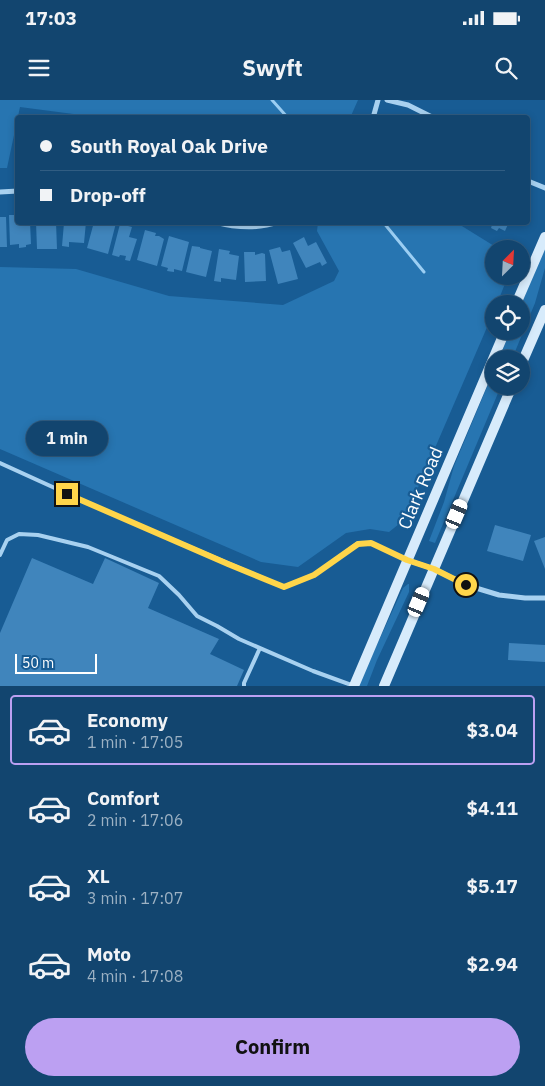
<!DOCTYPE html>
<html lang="en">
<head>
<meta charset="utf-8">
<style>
	:root { --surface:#12456f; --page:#1f4f77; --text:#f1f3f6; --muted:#9cb1c3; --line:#315d82; --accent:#bca0f2 }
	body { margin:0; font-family:"IBM Plex Sans",sans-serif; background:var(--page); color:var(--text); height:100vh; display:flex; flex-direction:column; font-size:19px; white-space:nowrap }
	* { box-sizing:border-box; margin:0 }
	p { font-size:16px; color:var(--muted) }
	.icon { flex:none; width:28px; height:28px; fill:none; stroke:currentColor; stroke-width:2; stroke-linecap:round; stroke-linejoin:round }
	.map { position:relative; height:586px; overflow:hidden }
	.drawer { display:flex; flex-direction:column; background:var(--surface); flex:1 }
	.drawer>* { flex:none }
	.hud { position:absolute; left:15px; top:15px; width:515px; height:110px; border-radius:5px; box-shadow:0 2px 8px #0003,0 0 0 1px var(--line); display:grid; align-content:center; height:110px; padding:0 25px; background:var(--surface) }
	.needle { width:32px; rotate:24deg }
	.fabs { position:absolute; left:485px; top:140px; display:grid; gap:10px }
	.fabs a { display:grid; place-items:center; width:45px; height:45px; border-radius:50%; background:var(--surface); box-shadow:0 2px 8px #0003,0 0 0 1px var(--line); font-size:25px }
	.scale { position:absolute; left:15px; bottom:12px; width:82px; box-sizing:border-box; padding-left:5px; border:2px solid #fff; border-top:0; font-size:14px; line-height:18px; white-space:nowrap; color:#fff; -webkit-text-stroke:4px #185c94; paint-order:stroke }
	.end { position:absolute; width:22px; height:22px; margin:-11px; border:6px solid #ffd54a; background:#111; box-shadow:0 0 0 2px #111 }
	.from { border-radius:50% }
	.bubble { position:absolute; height:35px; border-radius:18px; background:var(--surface); box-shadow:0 2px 8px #0003,0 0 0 1px var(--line); font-size:16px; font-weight:700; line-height:35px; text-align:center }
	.car { position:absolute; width:15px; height:30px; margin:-15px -8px; border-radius:6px; box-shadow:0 0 4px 1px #0007; background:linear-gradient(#fff 24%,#345 0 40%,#fff 0 76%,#345 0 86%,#fff 0) }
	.hud b { display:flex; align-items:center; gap:18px; height:48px; font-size:19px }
	.hud b+b { border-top:1px solid var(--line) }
	.hud i { width:12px; height:12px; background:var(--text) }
	ul { padding:9px 0 0; list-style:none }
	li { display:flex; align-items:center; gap:15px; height:70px; margin:0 10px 8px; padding:0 15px; border:2px solid transparent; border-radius:5px }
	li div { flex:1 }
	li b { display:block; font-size:19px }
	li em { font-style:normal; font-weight:700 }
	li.selected { border-color:var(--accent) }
	li>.icon { width:45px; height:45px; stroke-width:1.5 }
	.cta { display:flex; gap:10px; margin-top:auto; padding:10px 25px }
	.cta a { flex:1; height:58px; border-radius:30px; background:var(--accent); color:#111; font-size:20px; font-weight:700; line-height:58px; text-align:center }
	.status { display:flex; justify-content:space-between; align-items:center; height:35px; padding:0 25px; background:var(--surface); direction:ltr }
	.status svg { height:14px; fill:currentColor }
	header { display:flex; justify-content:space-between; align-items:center; height:65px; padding:0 25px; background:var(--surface); font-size:22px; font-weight:700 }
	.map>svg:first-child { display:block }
</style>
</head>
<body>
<div class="status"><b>17:03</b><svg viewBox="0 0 49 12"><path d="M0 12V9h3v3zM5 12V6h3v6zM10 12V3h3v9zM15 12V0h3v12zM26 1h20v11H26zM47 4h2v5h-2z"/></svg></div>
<header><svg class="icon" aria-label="menu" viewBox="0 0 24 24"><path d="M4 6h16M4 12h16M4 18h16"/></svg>Swyft<svg class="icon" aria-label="search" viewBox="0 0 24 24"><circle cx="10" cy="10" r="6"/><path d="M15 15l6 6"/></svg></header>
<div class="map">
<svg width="545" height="586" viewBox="0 0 545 586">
	<rect width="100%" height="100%" fill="#185c94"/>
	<!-- green -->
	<path fill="#2775b1" d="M0 0H358L350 18H104L20 7 7 68H0Z
		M318 123H457L499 149H494V176H508L497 204H494V211L404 420 389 432 370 429 346 433 298 467 261 462 0 349V167L76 169 169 196 283 205 334 181 339 171 317 131Z
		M545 148V168L535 203 512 259H499L510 231H521V205Z
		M494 270V286H501L435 443 429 441 444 402 454 366Z
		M408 484H409V492L377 560 367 586H358L403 488Z"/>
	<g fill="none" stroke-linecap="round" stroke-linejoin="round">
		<!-- stream -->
		<path stroke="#9bcef3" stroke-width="3" d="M272 0 288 18
			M383 122 424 172"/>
	</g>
	<!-- building -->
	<path fill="#4085bc" d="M9 115H18V122H30L31 144 26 145V147L19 148V144L10 145Z
		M0 117H6L7 147H0Z
		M36 122H56L57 149H37Z
		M74 122H86L84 143 69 142V147L62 146 64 123 74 124Z
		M94 122 116 123 108 154 87 148Z
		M486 122H509L505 131 499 128 497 131 491 128 492 125Z
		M120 124 132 127 129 137 137 139 130 161 125 160 126 156 120 155 119 157 112 155Z
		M145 130 156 133 155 136H159L164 139 157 166 137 160Z
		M169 136 189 142 182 171 174 169V172L167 171 168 168 161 166Z
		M304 137 308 146 316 142 327 163 322 166 320 162 306 168 293 143Z
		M192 146 200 147V148L212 151 206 177 186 172Z
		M280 147 282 152 290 150 298 179 278 184 269 150Z
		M219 149 230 151 229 154 239 156 236 180 221 178V182L214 181Z
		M244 152H255V155L262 153 265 154 266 181 245 182Z
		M495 425 531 435 523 461 487 451Z
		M545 437V469L534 441Z
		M32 458 93 484 105 458 159 483 148 508 219 539 210 554 244 570 237 586H0V533Z
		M509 543 545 545V562L508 560Z"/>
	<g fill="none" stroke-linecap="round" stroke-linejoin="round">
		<!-- service -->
		<path stroke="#a8d1f0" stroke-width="4" d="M0 363 101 409 284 487 314 475 358 443H371L406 460
			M0 455 7 440 19 434 38 435 88 447 159 476 179 495 197 516 217 526 239 539 313 571 354 586
			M244 586V583L260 548"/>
		<!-- minor -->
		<path stroke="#a8d1f0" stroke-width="5" d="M387 0 408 5 434 18
			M373 18 378 0
			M528 81 545 88
			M0 92 18 91
			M215 122C237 128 258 129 279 122
			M407 460 434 469 466 485 499 495 525 498H545"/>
		<!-- secondary -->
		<path stroke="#d7ebfb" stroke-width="10" d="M516 204 545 137
			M521 265 545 210
			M354 586 505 231
			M384 586 512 286"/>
	</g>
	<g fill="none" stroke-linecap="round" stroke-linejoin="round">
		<!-- route -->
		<path stroke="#ffd54a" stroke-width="6" d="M67 394 228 464 284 487 314 475 358 444 371 443 407 460 434 469 466 485"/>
	</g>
	<g text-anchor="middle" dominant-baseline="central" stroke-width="4.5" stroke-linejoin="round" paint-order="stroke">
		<!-- street labels -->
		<g font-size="18" fill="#fff" stroke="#185c94">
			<text transform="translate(420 388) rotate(-67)">Clark Road</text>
		</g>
	</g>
</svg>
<div class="fabs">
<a><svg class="needle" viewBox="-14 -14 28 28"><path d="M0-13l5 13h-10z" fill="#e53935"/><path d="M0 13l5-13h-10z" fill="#9cb1c3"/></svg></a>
<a><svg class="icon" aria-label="locate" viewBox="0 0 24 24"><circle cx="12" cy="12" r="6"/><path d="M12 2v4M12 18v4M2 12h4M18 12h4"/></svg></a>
<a><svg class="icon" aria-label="layers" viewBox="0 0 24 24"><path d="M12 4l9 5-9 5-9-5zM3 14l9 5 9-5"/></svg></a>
</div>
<div class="scale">50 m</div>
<i class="end from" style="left:466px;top:485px"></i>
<i class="end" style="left:67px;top:394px"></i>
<div class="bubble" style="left:26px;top:321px;width:82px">1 min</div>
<i class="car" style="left:457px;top:414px;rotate:23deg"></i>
<i class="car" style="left:419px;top:502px;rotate:23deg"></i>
<div class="hud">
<b><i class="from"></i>South Royal Oak Drive</b>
<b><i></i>Drop-off</b>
</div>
</div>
<section class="drawer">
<ul>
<li class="selected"><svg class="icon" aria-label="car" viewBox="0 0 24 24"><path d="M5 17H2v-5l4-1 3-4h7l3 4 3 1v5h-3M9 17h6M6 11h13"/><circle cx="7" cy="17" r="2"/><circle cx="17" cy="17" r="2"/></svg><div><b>Economy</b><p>1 min · 17:05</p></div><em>$3.04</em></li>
<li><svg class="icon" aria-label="car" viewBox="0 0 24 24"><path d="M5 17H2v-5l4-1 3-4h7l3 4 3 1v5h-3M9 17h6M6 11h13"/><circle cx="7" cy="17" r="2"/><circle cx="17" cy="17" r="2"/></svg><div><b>Comfort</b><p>2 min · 17:06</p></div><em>$4.11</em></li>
<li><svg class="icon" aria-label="car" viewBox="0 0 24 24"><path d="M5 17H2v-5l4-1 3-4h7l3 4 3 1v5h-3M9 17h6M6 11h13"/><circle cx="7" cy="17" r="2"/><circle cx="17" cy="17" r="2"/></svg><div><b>XL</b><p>3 min · 17:07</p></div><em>$5.17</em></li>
<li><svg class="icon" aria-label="car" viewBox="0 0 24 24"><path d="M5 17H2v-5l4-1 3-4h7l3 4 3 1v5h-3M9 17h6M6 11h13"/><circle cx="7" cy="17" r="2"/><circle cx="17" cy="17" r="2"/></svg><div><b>Moto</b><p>4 min · 17:08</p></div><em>$2.94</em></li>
</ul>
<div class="cta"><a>Confirm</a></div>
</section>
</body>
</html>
